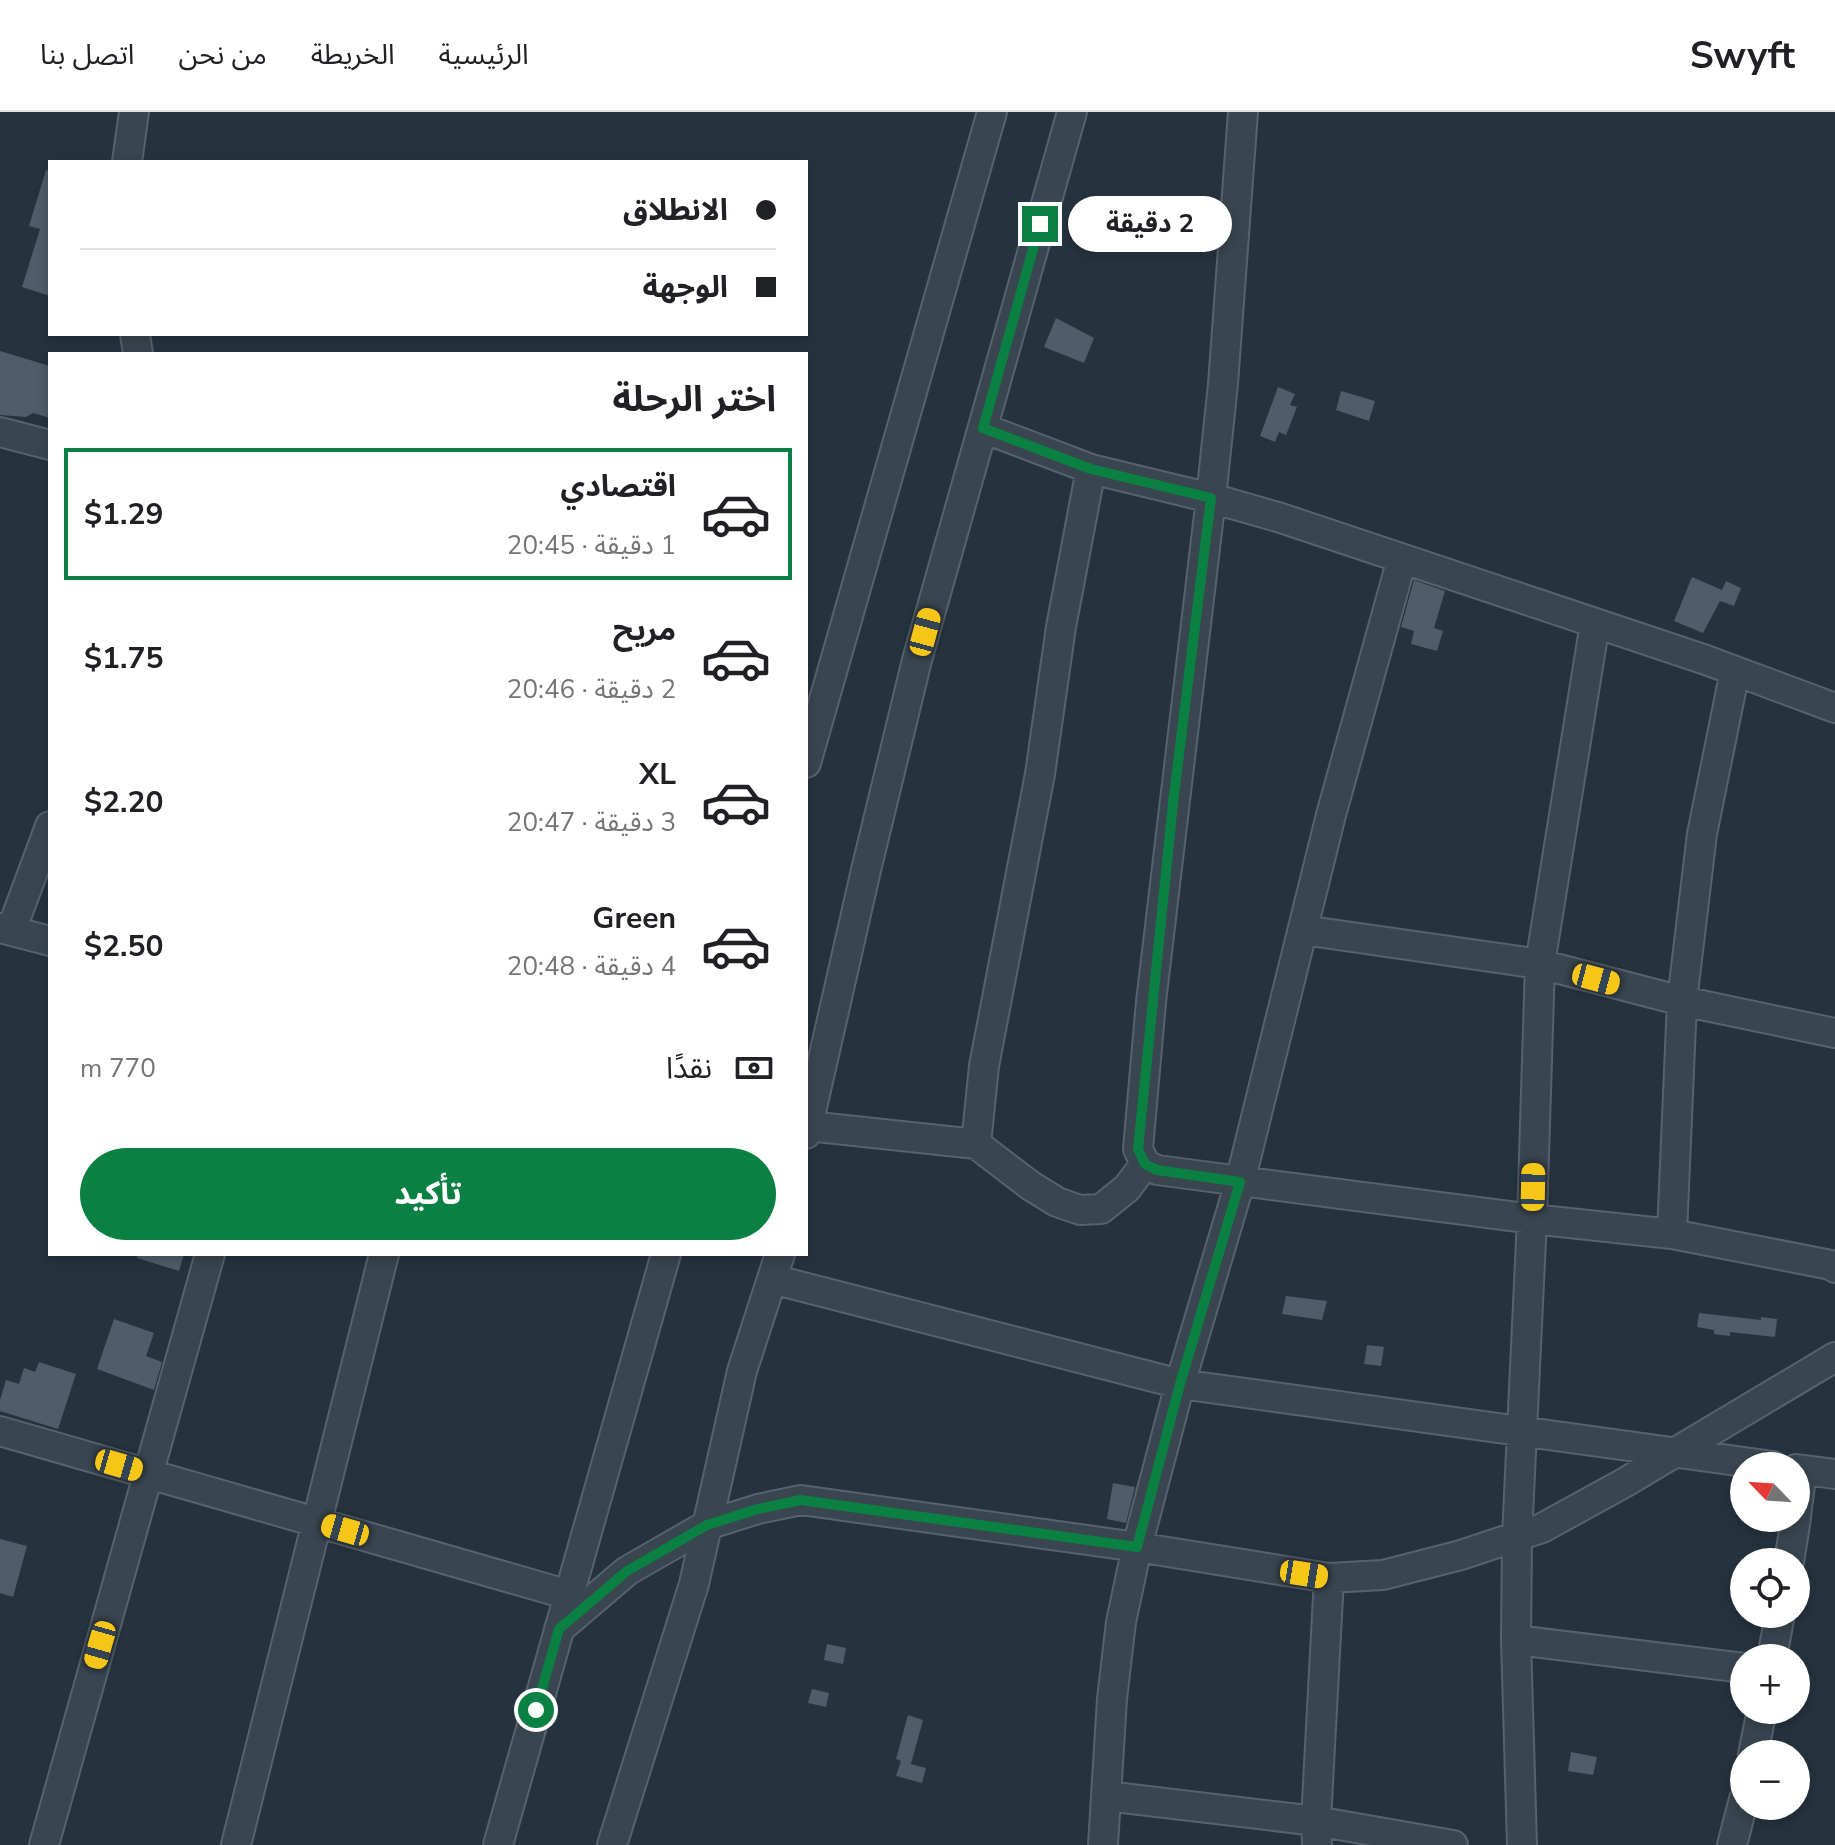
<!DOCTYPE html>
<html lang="ar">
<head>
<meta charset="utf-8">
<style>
	:root { --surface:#fff; --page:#f2f2f2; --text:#202124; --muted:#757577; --line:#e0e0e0; --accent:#0b8043 }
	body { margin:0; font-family:"Nunito Sans","Noto Sans Arabic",sans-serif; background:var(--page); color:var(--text); direction:rtl; height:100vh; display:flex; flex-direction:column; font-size:30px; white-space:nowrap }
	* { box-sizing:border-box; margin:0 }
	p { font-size:26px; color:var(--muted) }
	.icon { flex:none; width:44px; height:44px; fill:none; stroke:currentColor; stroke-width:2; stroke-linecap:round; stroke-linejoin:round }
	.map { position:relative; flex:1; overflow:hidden; direction:ltr }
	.details { position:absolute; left:48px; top:240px; width:760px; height:904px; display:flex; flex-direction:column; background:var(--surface); border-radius:0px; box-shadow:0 4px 12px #0003; direction:rtl }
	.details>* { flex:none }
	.top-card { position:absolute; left:48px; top:48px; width:760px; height:176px; border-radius:0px; box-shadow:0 4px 12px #0003; direction:rtl; display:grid; align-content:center; height:176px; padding:0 32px; background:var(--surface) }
	.needle { width:52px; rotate:295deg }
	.buttons { position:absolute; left:1730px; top:1340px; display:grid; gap:16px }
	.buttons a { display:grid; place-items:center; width:80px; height:80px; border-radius:50%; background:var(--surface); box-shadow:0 4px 12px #0003; font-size:40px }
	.end { position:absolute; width:36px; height:36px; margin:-18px; border:10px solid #0b8043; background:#fff; box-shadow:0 0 0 4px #fff }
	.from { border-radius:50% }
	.bubble { position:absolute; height:56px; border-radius:28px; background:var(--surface); box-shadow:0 4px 12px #0003; font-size:26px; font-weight:700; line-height:56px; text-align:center; direction:rtl }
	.car { position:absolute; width:24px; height:48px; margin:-24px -12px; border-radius:10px; box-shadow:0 0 6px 2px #0007; background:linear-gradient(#f5c518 24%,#345 0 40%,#f5c518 0 76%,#345 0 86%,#f5c518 0) }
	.top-card b { display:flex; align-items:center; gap:28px; height:76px; font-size:30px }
	.top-card b+b { border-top:2px solid var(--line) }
	.top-card i { width:20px; height:20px; background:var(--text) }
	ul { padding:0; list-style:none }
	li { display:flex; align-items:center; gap:24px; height:132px; margin:0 16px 12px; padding:0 16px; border:4px solid transparent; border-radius:0px }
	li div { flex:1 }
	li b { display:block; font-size:30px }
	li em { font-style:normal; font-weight:700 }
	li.active { border-color:var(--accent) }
	li>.icon { width:72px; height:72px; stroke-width:1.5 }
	h2 { padding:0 32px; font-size:36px; line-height:96px }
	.pay { display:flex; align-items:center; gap:20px; height:88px; padding:0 32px; font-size:30px }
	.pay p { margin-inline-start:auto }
	.button { display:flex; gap:16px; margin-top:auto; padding:16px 32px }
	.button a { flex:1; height:92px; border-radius:48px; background:var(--accent); color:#fff; font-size:32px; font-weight:700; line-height:92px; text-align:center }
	header { display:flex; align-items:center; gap:48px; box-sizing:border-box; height:112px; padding:0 40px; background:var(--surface); border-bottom:2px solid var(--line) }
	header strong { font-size:38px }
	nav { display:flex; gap:44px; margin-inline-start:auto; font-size:28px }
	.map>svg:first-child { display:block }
</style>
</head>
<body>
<header>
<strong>Swyft</strong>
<nav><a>الرئيسية</a><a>الخريطة</a><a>من نحن</a><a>اتصل بنا</a></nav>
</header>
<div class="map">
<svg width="1835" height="1733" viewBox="0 0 1835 1733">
	<rect width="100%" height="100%" fill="#25333f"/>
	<!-- building -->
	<path fill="#4e5d69" d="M46 58 50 59V184L22 175 40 117 29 114Z
		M1056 206 1094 226 1084 251 1044 235Z
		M0 239 50 254V306L33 301 26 305 0 303Z
		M1278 275 1295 282 1290 293 1297 295 1286 323 1279 320 1275 330 1260 324Z
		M1341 279 1375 289 1369 309 1336 298Z
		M1692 465 1722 478 1726 469 1741 476 1734 494 1720 489 1703 521 1674 509Z
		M1414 468 1445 479 1434 516 1443 519 1437 539 1411 532 1414 519 1401 515Z
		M137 1142H184L179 1159 137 1146Z
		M1286 1184 1327 1189 1322 1208 1282 1202Z
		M1699 1201 1761 1208V1205L1777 1207 1775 1225 1730 1220V1224L1714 1222V1218L1697 1215Z
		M114 1207 154 1221 146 1244 162 1250 154 1278 97 1257Z
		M1367 1233 1384 1235 1381 1254 1364 1252Z
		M39 1250 76 1262 58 1317 0 1299V1288L6 1268 19 1272 24 1256 35 1260Z
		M1113 1371 1135 1375 1126 1411 1107 1407Z
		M0 1427 27 1434 13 1485 0 1481Z
		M827 1532 846 1536 843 1552 824 1548Z
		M812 1577 829 1581 826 1595 808 1591Z
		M908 1603 923 1608 911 1652 926 1656 922 1671 896 1664 901 1649 896 1647Z
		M1571 1640 1597 1645 1593 1663 1568 1659Z"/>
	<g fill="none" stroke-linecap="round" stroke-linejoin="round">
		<defs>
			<path id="minor" d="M1243 0 1223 272 1211 386 1281 406 1706 548 1835 596
				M127 50 134 0
				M135 222 138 242
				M983 316 1091 357 1211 386 1151 890 1138 1037 1145 1052 1157 1058 1532 1107 1672 1122 1831 1153 1835 1156
				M0 320 50 333
				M806 651 992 0
				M0 816 50 829
				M1303 818 1540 852 1682 889 1835 921
				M11 819 50 714
				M808 1014 976 1032 1031 1074 1057 1090 1080 1098 1101 1097 1127 1076 1145 1052
				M806 1022 866 758 917 548 1072 0
				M976 1032 984 954 1040 662 1061 515 1091 357
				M1672 1122 1682 889 1702 722 1735 559
				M772 1167 1180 1272 1773 1354
				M0 1319 569 1483
				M1796 1357 1835 1362
				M1796 1404 1802 1358
				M1789 1450 1796 1406
				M559 1517 627 1459 707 1413 758 1397 801 1388 1137 1435 1329 1466 1383 1463 1461 1443 1542 1416 1624 1371 1835 1245
				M1516 1528 1744 1556
				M1772 1546 1780 1502
				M1753 1642 1762 1598
				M1106 1684 1316 1709 1453 1733
				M44 1733 210 1142
				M236 1733 384 1142
				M498 1733 666 1142
				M612 1733 694 1472 742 1259 780 1142
				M1103 1733 1112 1587 1121 1510 1137 1435 1180 1272 1240 1070 1331 703 1402 447
				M1317 1733 1316 1709 1329 1466
				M1522 1733 1516 1528 1517 1425 1532 1107 1540 852 1595 511
				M1732 1733 1744 1687"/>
		</defs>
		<!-- minor casing -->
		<use href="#minor" stroke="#57626c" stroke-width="32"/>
		<!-- minor -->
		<use href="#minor" stroke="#39454f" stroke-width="28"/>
	</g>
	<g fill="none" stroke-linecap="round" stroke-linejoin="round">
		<!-- route -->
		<path stroke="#0b8043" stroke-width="10" d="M536 1598 559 1517 627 1459 707 1413 758 1397 801 1388 1137 1435 1180 1272 1240 1070 1157 1058 1145 1052 1138 1037 1173 691 1211 386 1091 357 983 316 1040 112"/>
	</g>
</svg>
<div class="buttons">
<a><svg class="needle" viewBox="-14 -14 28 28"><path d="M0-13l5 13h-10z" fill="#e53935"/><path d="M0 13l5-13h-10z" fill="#757577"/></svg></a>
<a><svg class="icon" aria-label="locate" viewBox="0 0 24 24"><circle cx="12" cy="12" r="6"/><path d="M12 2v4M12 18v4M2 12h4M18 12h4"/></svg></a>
<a>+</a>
<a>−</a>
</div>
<i class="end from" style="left:536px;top:1598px"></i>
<i class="end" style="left:1040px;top:112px"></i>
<div class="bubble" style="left:1068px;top:84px;width:164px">2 دقيقة</div>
<i class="car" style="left:925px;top:520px;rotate:15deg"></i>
<i class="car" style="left:1596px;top:867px;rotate:105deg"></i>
<i class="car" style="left:1533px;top:1075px;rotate:1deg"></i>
<i class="car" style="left:119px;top:1353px;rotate:106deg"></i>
<i class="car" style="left:345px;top:1418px;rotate:286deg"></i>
<i class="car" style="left:1304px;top:1462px;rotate:99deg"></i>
<i class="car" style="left:100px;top:1533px;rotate:196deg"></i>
<div class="top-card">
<b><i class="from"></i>الانطلاق</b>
<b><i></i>الوجهة</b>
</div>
<section class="details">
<h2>اختر الرحلة</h2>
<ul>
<li class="active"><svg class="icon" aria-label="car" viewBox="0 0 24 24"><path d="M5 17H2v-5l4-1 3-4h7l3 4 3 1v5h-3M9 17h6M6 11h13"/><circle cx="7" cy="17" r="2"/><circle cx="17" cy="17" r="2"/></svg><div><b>اقتصادي</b><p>1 دقيقة · 20:45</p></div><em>$1.29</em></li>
<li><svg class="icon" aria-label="car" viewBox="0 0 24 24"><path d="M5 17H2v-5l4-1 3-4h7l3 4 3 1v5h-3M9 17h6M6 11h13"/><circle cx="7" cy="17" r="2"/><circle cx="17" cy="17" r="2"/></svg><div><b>مريح</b><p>2 دقيقة · 20:46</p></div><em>$1.75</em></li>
<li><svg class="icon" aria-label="car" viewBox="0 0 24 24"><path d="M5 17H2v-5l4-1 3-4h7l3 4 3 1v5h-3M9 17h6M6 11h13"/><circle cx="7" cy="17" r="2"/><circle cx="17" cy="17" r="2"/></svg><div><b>XL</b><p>3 دقيقة · 20:47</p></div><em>$2.20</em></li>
<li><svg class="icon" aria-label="car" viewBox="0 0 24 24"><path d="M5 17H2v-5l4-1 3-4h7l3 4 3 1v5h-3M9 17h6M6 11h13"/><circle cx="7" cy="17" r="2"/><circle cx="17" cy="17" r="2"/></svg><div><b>Green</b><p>4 دقيقة · 20:48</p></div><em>$2.50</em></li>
</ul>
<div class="pay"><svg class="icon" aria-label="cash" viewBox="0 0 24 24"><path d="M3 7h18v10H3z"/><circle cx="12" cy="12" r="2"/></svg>نقدًا<p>770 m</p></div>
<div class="button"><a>تأكيد</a></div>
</section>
</div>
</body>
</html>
